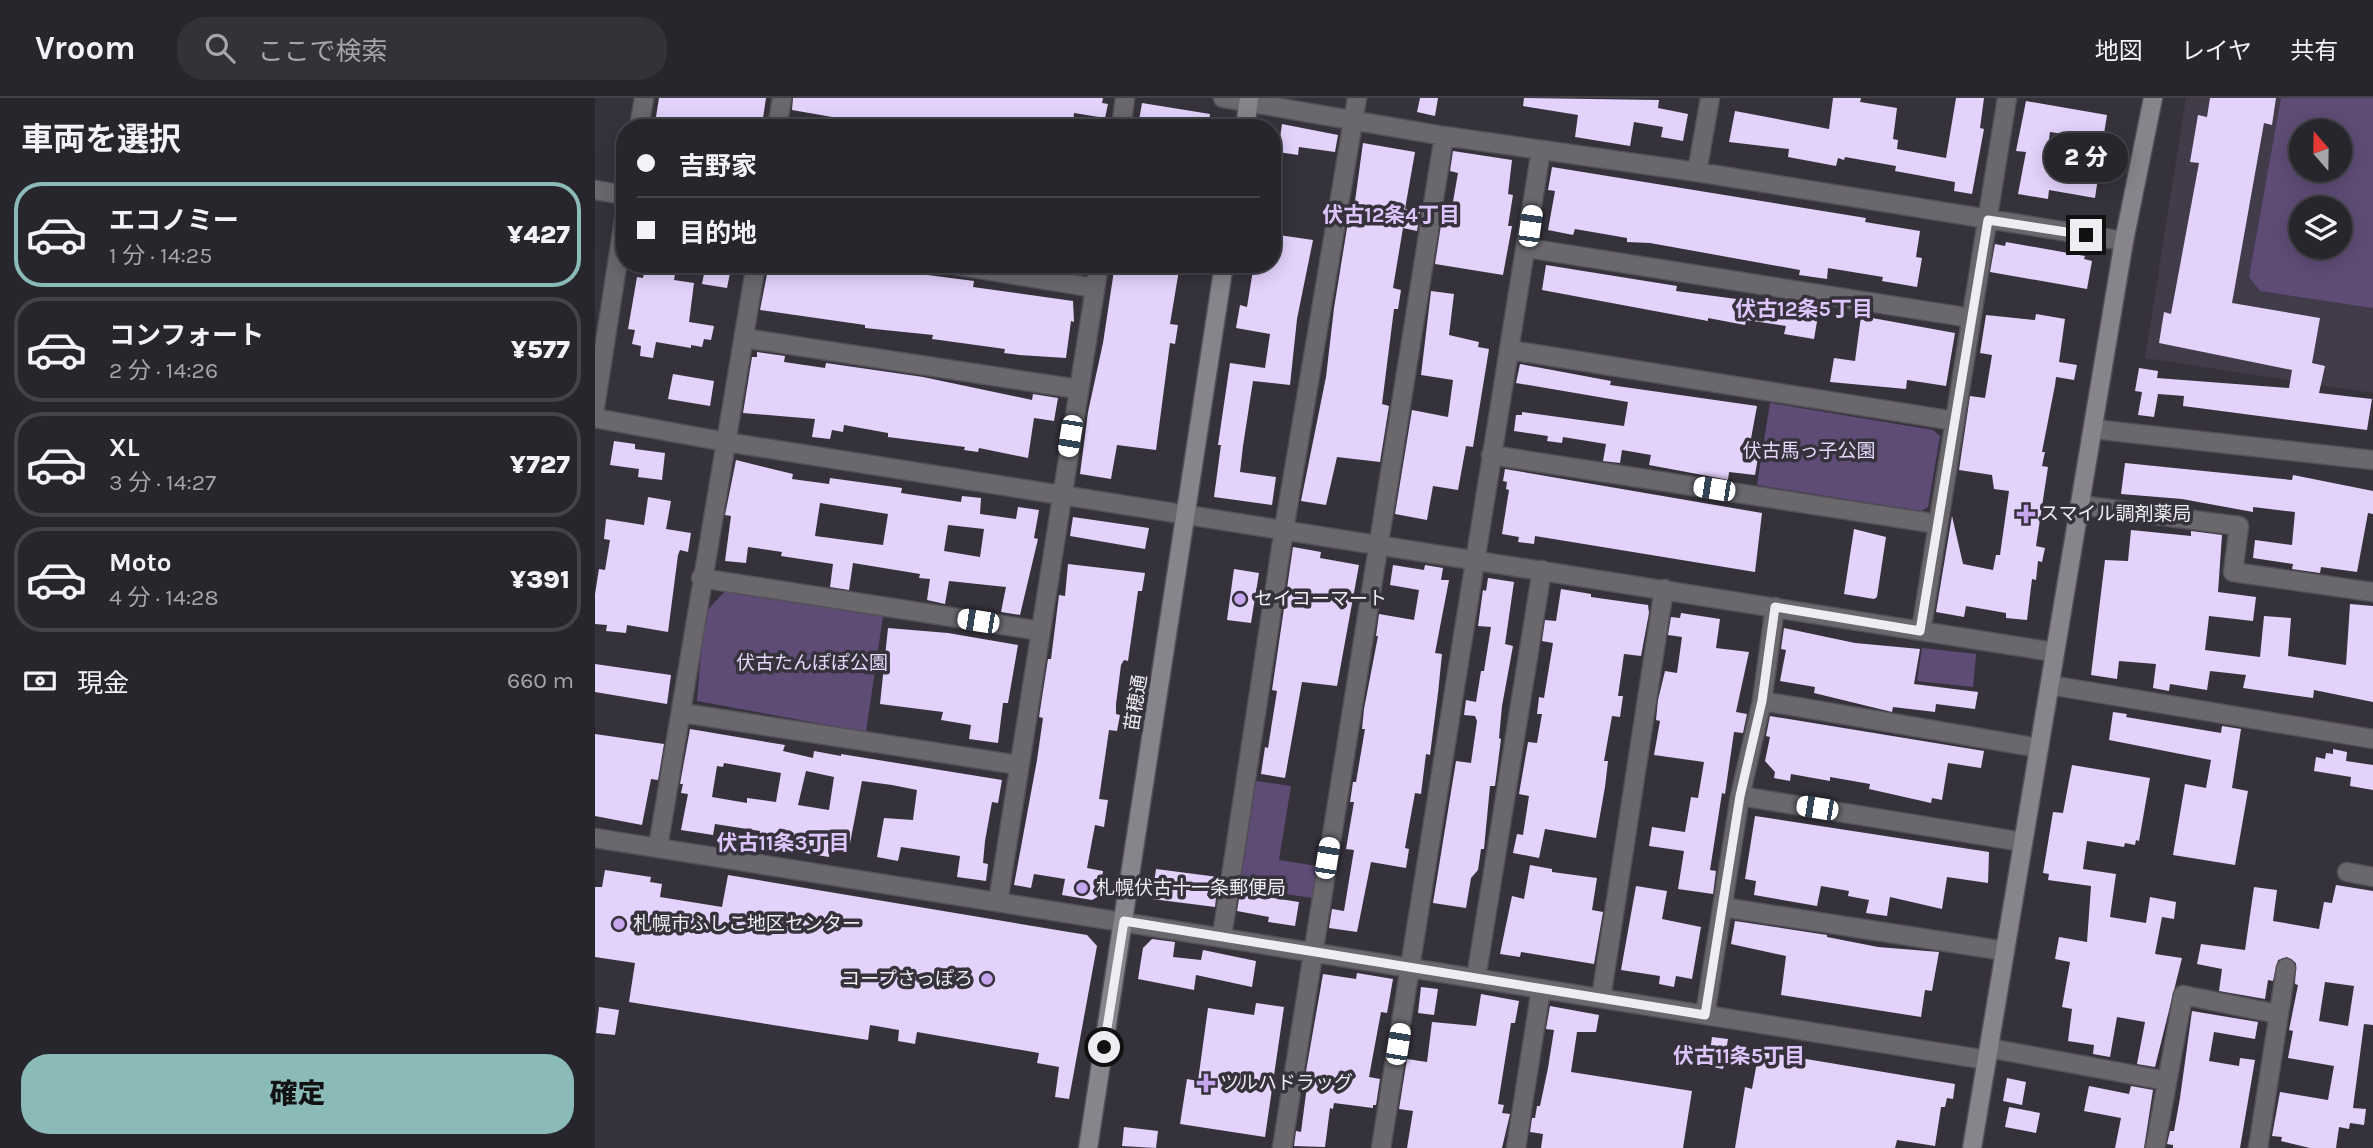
<!DOCTYPE html>
<html lang="ja">
<head>
<meta charset="utf-8">
<style>
	:root { --surface:#28262d; --page:#343239; --text:#f1f3f6; --muted:#a5a5aa; --line:#444349; --accent:#8bbbb9 }
	body { margin:0; font-family:Karla,"Noto Sans JP",sans-serif; background:var(--page); color:var(--text); height:100vh; display:flex; flex-direction:column; font-size:26px; white-space:nowrap }
	* { box-sizing:border-box; margin:0 }
	p { font-size:23px; color:var(--muted) }
	.icon { flex:none; width:38px; height:38px; fill:none; stroke:currentColor; stroke-width:2; stroke-linecap:round; stroke-linejoin:round }
	.map { position:relative; flex:1; overflow:hidden }
	.side { display:flex; flex-direction:column; background:var(--surface); width:595px }
	.side>* { flex:none }
	.guide { position:absolute; left:21px; top:21px; width:665px; height:154px; border-radius:28px; box-shadow:0 4px 18px #0003,0 0 0 2px var(--line); display:grid; align-content:center; height:154px; padding:0 21px; background:var(--surface) }
	.needle { width:46px; rotate:340deg }
	.buttons { position:absolute; left:1694px; top:21px; display:grid; gap:14px }
	.buttons a { display:grid; place-items:center; width:63px; height:63px; border-radius:50%; background:var(--surface); box-shadow:0 4px 18px #0003,0 0 0 2px var(--line); font-size:35px }
	.end { position:absolute; width:32px; height:32px; margin:-16px; border:9px solid #efecf2; background:#111; box-shadow:0 0 0 4px #111 }
	.from { border-radius:50% }
	.bubble { position:absolute; height:49px; border-radius:24px; background:var(--surface); box-shadow:0 4px 18px #0003,0 0 0 2px var(--line); font-size:23px; font-weight:800; line-height:49px; text-align:center }
	.car { position:absolute; width:21px; height:42px; margin:-21px -10px; border-radius:9px; box-shadow:0 0 5px 2px #0007; background:linear-gradient(#fff 24%,#345 0 40%,#fff 0 76%,#345 0 86%,#fff 0) }
	.guide b { display:flex; align-items:center; gap:24px; height:66px; font-size:26px }
	.guide b+b { border-top:2px solid var(--line) }
	.guide i { width:18px; height:18px; background:var(--text) }
	ul { padding:0; list-style:none }
	li { display:flex; align-items:center; gap:21px; height:105px; margin:0 14px 10px; padding:0 7px; border:4px solid var(--line); border-radius:28px }
	li div { flex:1 }
	li b { display:block; font-size:26px }
	li em { font-style:normal; font-weight:800 }
	li.selected { border-color:var(--accent) }
	li>.icon { width:63px; height:63px; stroke-width:1.5 }
	h2 { padding:0 21px; font-size:32px; line-height:84px }
	.pay { display:flex; align-items:center; gap:18px; height:77px; padding:0 21px; font-size:26px }
	.pay p { margin-inline-start:auto }
	.action { display:flex; gap:14px; margin-top:auto; padding:14px 21px }
	.action a { flex:1; height:80px; border-radius:28px; background:var(--accent); color:#111; font-size:28px; font-weight:800; line-height:80px; text-align:center }
	header { display:flex; align-items:center; gap:42px; box-sizing:border-box; height:98px; padding:0 35px; background:var(--surface); border-bottom:2px solid var(--line) }
	header strong { font-size:33px }
	nav { display:flex; gap:38px; margin-inline-start:auto; font-size:24px }
	.search { width:490px; height:63px; background:var(--page); display:flex; align-items:center; gap:18px; box-sizing:border-box; padding:0 24px; border-radius:28px; color:var(--muted); font-size:26px }
	main { display:flex; flex:1; min-height:0 }
	.map>svg:first-child { display:block }
</style>
</head>
<body>
<header>
<strong>Vroom</strong>
<div class="search"><svg class="icon" aria-label="search" viewBox="0 0 24 24"><circle cx="10" cy="10" r="6"/><path d="M15 15l6 6"/></svg>ここで検索</div>
<nav><a>地図</a><a>レイヤ</a><a>共有</a></nav>
</header>
<main>
<section class="side">
<h2>車両を選択</h2>
<ul>
<li class="selected"><svg class="icon" aria-label="car" viewBox="0 0 24 24"><path d="M5 17H2v-5l4-1 3-4h7l3 4 3 1v5h-3M9 17h6M6 11h13"/><circle cx="7" cy="17" r="2"/><circle cx="17" cy="17" r="2"/></svg><div><b>エコノミー</b><p>1 分 · 14:25</p></div><em>¥427</em></li>
<li><svg class="icon" aria-label="car" viewBox="0 0 24 24"><path d="M5 17H2v-5l4-1 3-4h7l3 4 3 1v5h-3M9 17h6M6 11h13"/><circle cx="7" cy="17" r="2"/><circle cx="17" cy="17" r="2"/></svg><div><b>コンフォート</b><p>2 分 · 14:26</p></div><em>¥577</em></li>
<li><svg class="icon" aria-label="car" viewBox="0 0 24 24"><path d="M5 17H2v-5l4-1 3-4h7l3 4 3 1v5h-3M9 17h6M6 11h13"/><circle cx="7" cy="17" r="2"/><circle cx="17" cy="17" r="2"/></svg><div><b>XL</b><p>3 分 · 14:27</p></div><em>¥727</em></li>
<li><svg class="icon" aria-label="car" viewBox="0 0 24 24"><path d="M5 17H2v-5l4-1 3-4h7l3 4 3 1v5h-3M9 17h6M6 11h13"/><circle cx="7" cy="17" r="2"/><circle cx="17" cy="17" r="2"/></svg><div><b>Moto</b><p>4 分 · 14:28</p></div><em>¥391</em></li>
</ul>
<div class="pay"><svg class="icon" aria-label="cash" viewBox="0 0 24 24"><path d="M3 7h18v10H3z"/><circle cx="12" cy="12" r="2"/></svg>現金<p>660 m</p></div>
<div class="action"><a>確定</a></div>
</section>
<div class="map">
<svg width="1778" height="1050" viewBox="0 0 1778 1050">
	<rect width="100%" height="100%" fill="#36323c"/>
	<!-- built -->
	<path fill="#413b4a" fill-rule="evenodd" d="M1591 0H1778V295L1550 260ZM1706 33H1745V72H1706ZM1706 110H1745V149H1706Z"/>
	<!-- green -->
	<path fill="#5f4c76" fill-rule="evenodd" d="M1686 0H1778V210L1665 193 1654 179ZM1745 33V72H1706V33ZM1745 110V149H1706V110Z
		M1175 305 1338 332 1345 338 1333 409 1326 413 1162 387Z
		M130 493 288 518 271 634 102 603 109 516Z
		M1327 550 1381 556 1378 589 1322 583Z
		M661 683 696 688 684 762 722 768 717 800 645 789Z"/>
	<!-- building -->
	<path fill="#e3d2fb" fill-rule="evenodd" d="M64 0H171L167 27 142 23 141 30H75L60 25Z
		M198 0H508L507 5 513 6 510 20 479 15 478 30H299L300 26 260 20V23L197 12Z
		M825 0H843L840 18 822 14Z
		M929 0 1064 2 1063 10 1093 16 1088 43 1066 39 1068 29 1039 24 1035 48 980 39 983 17 928 8Z
		M1238 0H1266L1265 4 1302 10 1298 41 1303 42 1302 51 1351 60 1361 0H1389L1385 30 1389 31 1377 96 1359 93 1360 84 1300 73 1301 68 1250 59 1249 62 1243 60 1241 68 1193 59 1194 51 1134 44 1140 13 1234 31Z
		M1615 0H1681L1677 27 1669 25 1637 205 1725 220 1717 265 1730 268 1724 295 1777 301 1772 332 1588 308 1589 298 1563 296 1559 319 1543 317 1547 294 1540 293 1544 270 1563 273 1562 280 1694 290 1697 272 1564 245 1569 214 1576 216 1604 65 1595 64 1603 17 1612 19Z
		M1431 3 1512 17 1508 42 1455 34 1451 64 1504 73 1500 100 1454 92 1453 101 1423 96 1431 54 1421 53Z
		M547 5 615 16 613 30 543 28Z
		M687 26 743 37 740 54 704 49 703 57 683 54Z
		M768 45 820 54 810 111 825 113 822 133 808 130 798 190 806 192 803 211H799L787 306 794 308 785 364 742 359 731 407 706 403 731 279 739 210 753 124 757 125Z
		M858 53 917 62 913 96 918 97 913 128H917L908 177 840 166 848 114 856 115 863 75 855 73Z
		M957 69 1271 120 1270 124 1325 133 1321 159 1327 160 1322 189 1287 183 1288 179 1233 170 1232 181 1204 177 1205 172 1055 145 1032 144V140L980 131 978 137 953 132 960 93 953 92Z
		M677 136 718 142 702 221 695 287 658 283 648 348 645 374 681 379 677 407 619 399 626 347H623L635 265 670 270 675 236 641 230 645 207 652 209 659 166H677Z
		M1411 144 1490 158 1489 161 1497 163 1492 191 1395 174 1400 146 1410 148Z
		M51 166H82L79 182 99 185 94 224 119 228 116 242 109 241 107 249 96 247V250L61 244 58 260 45 258 46 248 37 246 40 232 33 231 42 179 48 180Z
		M111 166 136 170 132 190 107 186Z
		M174 166 263 170V168L379 183 378 189 478 203 479 224 476 223 471 260 424 257 409 255 410 251 337 241 338 237 270 230V227L165 212Z
		M520 166H585L575 226 583 227 580 246 575 245 561 352 522 347 516 381 485 376 493 314 508 245Z
		M951 167 1082 188 1081 193 1224 212 1219 241 1189 236 1191 228 1151 222 1150 227 1113 220V223L947 192Z
		M836 193 859 196 854 237 884 244 883 249 894 251 878 349 871 348 863 392 838 388 832 422 800 416 817 312 853 319 858 282 826 277Z
		M1441 216 1470 221 1464 264 1482 267 1479 282 1461 279 1460 287 1447 354H1450L1447 368 1453 369 1441 448 1450 450 1447 464 1443 463 1441 482 1437 481 1432 522 1411 520V515L1371 508 1369 519 1341 514 1357 418 1368 466 1398 472 1401 457H1405L1414 393 1399 391 1397 377 1364 372 1375 298 1390 300 1397 257 1385 255 1391 217 1440 222Z
		M1266 218 1360 235 1351 288 1312 282 1311 291 1235 284 1239 260 1260 263Z
		M162 254 190 258 189 264 230 270 231 265 328 279 437 302 438 296 463 300 459 323 439 320 433 360 384 350 383 354 369 352 370 349 293 339V335L249 327 248 334 237 332 235 341 217 339 220 321 148 315 157 259H162Z
		M925 266 1016 283 1015 287 1162 308 1155 346 1165 348 1160 377 1134 374 1133 382 1113 378 1054 367 1056 357 1027 352 1025 365 1008 363 1011 346 968 339 967 345 952 343 953 338 919 333 921 317H927V314L1029 328 1033 304 921 285Z
		M78 276 119 283 115 308 73 301Z
		M19 343 40 346V351L70 355 67 382 43 379 44 371 15 367Z
		M141 362 198 376 197 381 234 386 235 380 307 390 306 395 366 404 367 398 386 400 385 416 421 421 423 409 444 412 439 440 443 441 425 517 406 514 411 489 354 483 350 506 332 502 335 481 324 480 325 476 258 465 254 492 235 489 238 466 186 458 187 454 153 449 151 465 130 463 136 418 130 417ZM225 405 293 416 288 447 220 438ZM353 427 389 431 385 459 349 453Z
		M1530 365 1697 382 1698 377 1778 393V416L1773 415 1762 474 1726 469 1725 475 1697 471 1698 466 1658 460 1660 442 1697 447 1700 414 1658 409V414L1587 401 1526 396Z
		M910 371 1167 415 1160 474 940 438 939 446 923 444 924 439 907 436 914 392 911 391 912 384 908 383Z
		M53 399 76 403 71 431 96 435 93 454 85 452 83 457 73 534 32 527 31 535 11 533 12 527 0 526V496L4 471 10 472 15 442 9 441 11 421 49 427Z
		M478 419 554 430 550 451 475 438Z
		M1259 431 1291 439 1282 499 1279 501 1249 496Z
		M1536 432 1596 438V433L1627 437 1623 494 1661 499 1658 523 1614 518 1610 552 1665 559 1669 518 1696 520 1693 558 1751 567 1755 506 1778 508V604L1719 592 1718 600 1648 590 1651 577 1615 573 1612 592 1575 586 1574 593 1558 590 1561 566 1524 563 1522 581 1496 577 1510 462 1533 463Z
		M698 449 726 454 725 460 764 467 742 588 707 584 690 680 666 676 670 649 673 650 682 593 677 592Z
		M473 466 550 475 547 493H543L533 563 529 562 526 567 521 606V616L525 617 522 633 514 632 504 701 513 702 509 729 500 727 492 770 508 773 504 798 497 802 467 797 470 781 439 776 436 790 419 787 442 662 448 620 444 619 453 561H456L464 497 470 498Z
		M798 467 829 472 830 467 848 470 846 482H854L840 555 847 556 843 595 835 657 831 656 826 696 820 695 810 750 814 751 811 770 776 764 762 834 734 830 737 811 749 813 759 752 751 751 759 704H755L758 684H761L770 631H767L769 611 783 538H781L784 516 819 522 824 492 795 487Z
		M639 471 664 475 656 525 632 522Z
		M893 480 919 484 910 546 918 548 907 608 904 640 906 641 900 688H895L889 751H886L883 772 876 780 871 810 838 805 861 663 876 665 882 623 880 618 869 617 871 602 881 604 886 573H889L896 529 883 528 888 492 891 493Z
		M966 491 996 496V499L1053 507 1054 515 1046 558 1029 556 1023 598H1028L1025 619 1017 618 1009 663H1013L1010 689 1001 740 950 731 944 760 918 755 922 736 928 737 934 698 924 696 933 644 942 645 947 616H942L944 599 949 600 958 545 947 543 950 522 961 523Z
		M1086 515 1125 521 1121 550 1154 554 1141 614 1152 616 1148 635 1139 634 1130 696 1127 695 1115 772 1121 773 1118 796 1083 791 1089 753 1054 748 1057 729 1090 734 1096 699 1103 700 1109 664 1059 657 1065 623 1061 622 1063 602 1070 573 1082 575 1087 539 1073 537 1076 519 1085 520Z
		M293 530 353 535 423 547 413 605H408L403 645 374 641 376 627 346 622 348 614 285 606Z
		M1189 530 1260 545 1325 551 1319 586 1383 594 1380 611 1341 606 1340 614 1298 609 1297 614 1219 595 1220 589 1185 583 1191 552 1186 551Z
		M0 566 76 577 72 606 0 594Z
		M1518 614 1532 616 1531 619 1626 635 1627 628 1646 631 1637 690 1653 693 1640 767 1578 757 1590 686 1611 690 1616 662 1514 642Z
		M1175 618 1389 653 1386 670 1353 665 1347 702 1337 700 1336 705 1274 691 1275 686 1235 679V683L1196 676 1195 683 1179 680 1180 674 1170 663 1175 639 1171 638Z
		M95 631 190 647 188 653 218 660 219 653 246 658V656L407 682 403 705 397 704 390 743 388 765 393 766 391 783 362 779 365 758 306 749 303 763 282 759 289 720 318 722 322 692 297 687 267 683 255 745 236 742 234 759 163 747 165 733 120 726 118 737 86 732 93 696 86 695 88 686H85ZM129 665 186 675 181 704 152 700V705L117 699 122 668 128 669ZM211 673 239 679 234 712 203 707Z
		M0 636 69 646 63 682 56 681 47 727 0 718Z
		M1738 651 1752 654 1751 663 1778 667V692L1755 688 1756 679 1719 673 1721 659 1730 661 1731 655 1738 656Z
		M1477 667 1555 680 1544 743 1541 742 1540 747 1530 745 1529 749 1492 743 1488 771 1521 776 1515 819 1551 825 1555 799 1581 804 1579 821 1567 819 1560 856 1587 860 1560 969 1542 966 1550 924 1522 919 1515 959 1498 956 1499 947 1473 943 1477 911 1467 909 1475 864 1460 861 1464 839 1492 844 1496 788 1453 782 1454 776 1448 775 1458 714 1468 715Z
		M1160 718 1394 754 1393 785 1352 779 1347 811 1295 799 1292 818 1271 815 1274 802 1253 798 1254 793 1226 788 1222 808 1159 797 1161 783 1150 781Z
		M935 767 957 771V774L1002 780 997 812 1008 814 999 866 926 854 925 859 905 856 917 798 929 801Z
		M561 771 623 779 620 809 557 801Z
		M10 772 56 779 55 784 67 786 65 799 127 809 133 777 492 837 502 848 474 1001 460 999 464 969 442 965 444 955 322 934 320 946 303 943 304 932 275 927 273 942 34 904 40 865 0 859V789H7Z
		M1741 787 1778 793V927L1769 926 1758 1010 1771 1011 1769 1027 1755 1025 1754 1031 1744 1029 1741 1050H1715L1686 1043 1687 1039 1677 1038 1685 994 1733 1002 1739 968 1693 960 1698 933 1694 932 1703 887 1700 886 1701 865 1692 859 1683 862 1678 883 1673 882 1670 901 1624 893 1627 871 1602 866 1606 846 1650 852 1659 789 1682 792 1678 823 1724 831 1729 804 1737 805ZM1730 884 1759 888 1753 928 1724 923Z
		M1041 788 1072 793 1067 821 1106 829 1097 881 1081 878 1079 889 1064 886 1065 878 1026 872Z
		M646 789 672 794 671 799 704 804 700 828 673 824 674 819 642 813Z
		M1140 823 1232 837V839L1283 849 1344 854 1337 893 1330 892 1326 919 1186 897 1191 858 1136 846Z
		M557 841 580 844 578 859 606 862 608 852 661 863 657 889 601 877 599 892 543 881 548 850Z
		M762 875 798 881 792 915 786 914 774 979 785 981 781 1007H778V1010L739 1005 738 1011 735 1010 730 1049 699 1048 701 1033 706 1034 713 980 710 979 728 876 761 881Z
		M826 889 843 891 839 917 823 915Z
		M886 896 924 903 920 925H916L903 1006 909 1007 907 1015 915 1016 907 1050H812L818 1013 804 1011 812 961 832 964 837 924 881 928Z
		M661 905 689 909 670 1039 585 1026 592 981 603 983 613 910 659 917Z
		M955 908 1004 917 1001 934H982L976 974 1097 993 1088 1050H946L948 1036 935 1034 937 1020H940L942 1008H945L953 970 959 932 951 931Z
		M4 909 24 912 20 937 1 935Z
		M1597 913 1663 924 1660 941 1619 934 1614 963 1644 968 1645 960 1660 962 1645 1050H1578V1047L1572 1046 1575 1033H1579L1585 1000Z
		M1117 939 1133 941 1128 971 1113 968Z
		M1164 953 1360 986 1358 1001 1352 1000 1350 1009H1346L1340 1048 1302 1042 1300 1050H1140L1150 989 1157 991Z
		M1412 980 1431 984 1427 1007 1408 1003Z
		M1494 988 1534 996 1536 988 1558 992 1549 1050H1520L1526 1020 1489 1013Z
		M1414 1009 1445 1015 1441 1035 1410 1029Z
		M529 1029 563 1033 561 1050 527 1048Z"/>
	<g fill="none" stroke-linecap="round" stroke-linejoin="round">
		<defs>
			<path id="street" d="M628 0 849 38 1102 74 1529 143
				M44 30 49 0
				M182 30 187 0
				M526 30 530 0
				M1102 74 1115 0
				M0 92 30 97
				M932 150 1376 220
				M353 166 500 190
				M149 240 483 291
				M915 252 1360 323
				M0 309 30 116
				M0 320 131 344 1459 554
				M1498 331 1778 362
				M896 357 1343 426
				M1485 407 1644 428 1638 474 1778 494
				M106 480 446 533
				M1326 533 1412 0
				M1455 587 1778 641
				M1167 603 1444 650
				M87 615 424 667
				M1145 698 1428 744
				M0 740 1392 962
				M63 749 161 166
				M1752 774 1778 779
				M403 804 504 166
				M1127 809 1410 853
				M627 838 689 431 762 0
				M881 880 947 472
				M1006 900 1069 491
				M1110 917 1145 698 1167 603 1180 509
				M1394 950 1572 983
				M687 1050 849 38
				M786 1050 946 52
				M921 1050 946 891
				M1560 1050 1588 897 1683 916
				M1663 1050 1691 870"/>
			<path id="secondary" d="M650 30 654 0
				M493 1050 629 166
				M1377 1050 1529 143 1558 0"/>
		</defs>
		<!-- street casing -->
		<use href="#street" stroke="#545059" stroke-width="21"/>
		<!-- secondary casing -->
		<use href="#secondary" stroke="#545059" stroke-width="21"/>
		<!-- street -->
		<use href="#street" stroke="#6a686d" stroke-width="18"/>
		<!-- secondary -->
		<use href="#secondary" stroke="#87848c" stroke-width="18"/>
	</g>
	<g fill="none" stroke-linecap="round" stroke-linejoin="round">
		<!-- route -->
		<path stroke="#efecf2" stroke-width="9" d="M509 949 529 823 1110 917 1145 698 1167 603 1180 509 1325 533 1393 122 1491 137"/>
	</g>
	<!-- markers -->
	<g fill="#c7a6f0" stroke="#36323c" stroke-width="2.5">
		<path d="M1427.5 405.5h7v7h7v7h-7v7h-7v-7h-7v-7h7z"/>
		<circle cx="645" cy="501" r="7"/>
		<circle cx="487" cy="790" r="7"/>
		<circle cx="24" cy="826" r="7"/>
		<circle cx="392" cy="881" r="7"/>
		<path d="M607.5 974.5h7v7h7v7h-7v7h-7v-7h-7v-7h7z"/>
	</g>
	<g text-anchor="middle" dominant-baseline="central" stroke-width="7" stroke-linejoin="round" paint-order="stroke">
		<!-- park labels -->
		<g font-size="19" fill="#e5d6fa" stroke="#36323c">
			<text x="1214" y="353">伏古馬っ子公園</text>
			<text x="217" y="565">伏古たんぽぽ公園</text>
		</g>
		<!-- poi labels -->
		<g font-size="19" fill="#efecf2" stroke="#36323c" text-anchor="start">
			<text x="1445" y="416">スマイル調剤薬局</text>
			<text x="659" y="501">セイコーマート</text>
			<text x="501" y="790">札幌伏古十一条郵便局</text>
			<text x="38" y="826">札幌市ふしこ地区センター</text>
			<text x="378" y="881" text-anchor="end">コープさっぽろ</text>
			<text x="625" y="985">ツルハドラッグ</text>
		</g>
		<!-- street labels -->
		<g font-size="19" fill="#efecf2" stroke="#36323c">
			<text transform="translate(541 605) rotate(-81)">苗穂通</text>
		</g>
		<!-- neighbourhood labels -->
		<g font-size="21" font-weight="bold" fill="#ddc5fc" stroke="#36323c">
			<text x="796" y="117">伏古12条4丁目</text>
			<text x="1209" y="211">伏古12条5丁目</text>
			<text x="188" y="745">伏古11条3丁目</text>
			<text x="1144" y="958">伏古11条5丁目</text>
		</g>
	</g>
</svg>
<div class="buttons">
<a><svg class="needle" viewBox="-14 -14 28 28"><path d="M0-13l5 13h-10z" fill="#e53935"/><path d="M0 13l5-13h-10z" fill="#a5a5aa"/></svg></a>
<a><svg class="icon" aria-label="layers" viewBox="0 0 24 24"><path d="M12 4l9 5-9 5-9-5zM3 14l9 5 9-5"/></svg></a>
</div>
<i class="end from" style="left:509px;top:949px"></i>
<i class="end" style="left:1491px;top:137px"></i>
<div class="bubble" style="left:1449px;top:35px;width:84px">2 分</div>
<i class="car" style="left:935px;top:128px;rotate:8deg"></i>
<i class="car" style="left:475px;top:338px;rotate:189deg"></i>
<i class="car" style="left:1119px;top:391px;rotate:279deg"></i>
<i class="car" style="left:383px;top:523px;rotate:279deg"></i>
<i class="car" style="left:1222px;top:710px;rotate:279deg"></i>
<i class="car" style="left:732px;top:760px;rotate:9deg"></i>
<i class="car" style="left:803px;top:946px;rotate:9deg"></i>
<div class="guide">
<b><i class="from"></i>吉野家</b>
<b><i></i>目的地</b>
</div>
</div>
</main>
</body>
</html>
